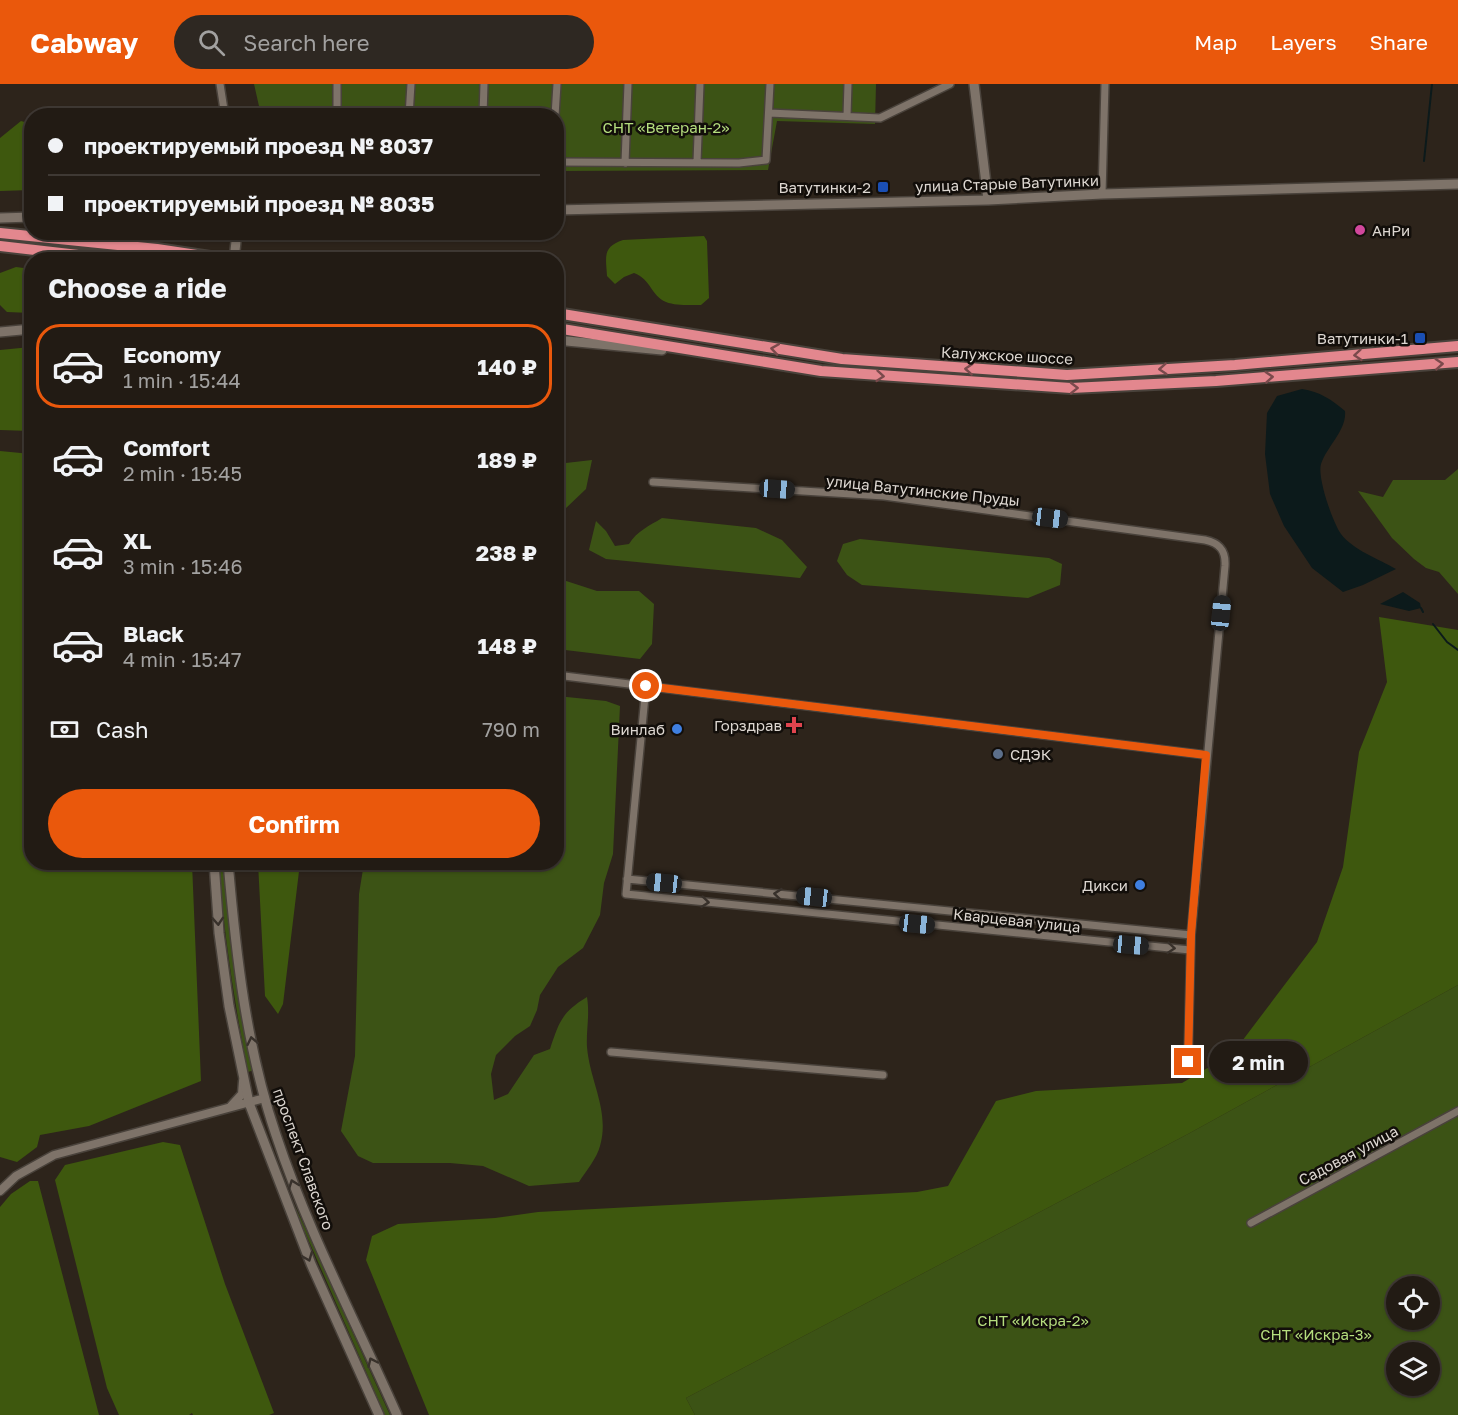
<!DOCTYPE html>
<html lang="en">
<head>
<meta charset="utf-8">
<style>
	:root { --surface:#221b14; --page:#2e2822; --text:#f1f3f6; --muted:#a2a1a0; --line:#3f3934; --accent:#ea580c }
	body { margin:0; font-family:"Golos Text",sans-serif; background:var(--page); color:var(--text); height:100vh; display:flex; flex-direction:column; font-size:22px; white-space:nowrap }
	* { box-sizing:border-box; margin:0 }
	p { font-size:20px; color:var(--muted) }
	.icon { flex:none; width:33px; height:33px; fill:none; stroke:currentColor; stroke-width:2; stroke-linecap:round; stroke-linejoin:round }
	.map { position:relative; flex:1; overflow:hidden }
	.side { position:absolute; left:24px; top:168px; width:540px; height:618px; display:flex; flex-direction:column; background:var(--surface); border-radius:24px; box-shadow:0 2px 4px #0004,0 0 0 2px var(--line) }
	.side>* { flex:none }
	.banner { position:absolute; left:24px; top:24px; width:540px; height:132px; border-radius:24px; box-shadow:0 2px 4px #0004,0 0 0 2px var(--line); display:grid; align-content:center; height:132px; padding:0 24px; background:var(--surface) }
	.fabs { position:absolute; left:1386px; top:1192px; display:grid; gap:12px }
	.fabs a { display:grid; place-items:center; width:54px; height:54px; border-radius:50%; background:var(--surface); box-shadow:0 2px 4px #0004,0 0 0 2px var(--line); font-size:30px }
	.end { position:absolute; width:27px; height:27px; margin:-14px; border:8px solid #ea580c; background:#fff; box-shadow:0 0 0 3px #fff }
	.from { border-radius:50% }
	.bubble { position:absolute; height:42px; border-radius:21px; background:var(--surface); box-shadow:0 2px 4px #0004,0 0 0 2px var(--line); font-size:20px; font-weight:700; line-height:42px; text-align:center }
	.car { position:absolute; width:18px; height:36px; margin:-18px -9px; border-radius:8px; box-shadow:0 0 4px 2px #0007; background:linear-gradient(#222 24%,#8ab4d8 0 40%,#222 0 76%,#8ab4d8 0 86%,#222 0) }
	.banner b { display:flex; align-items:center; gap:21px; height:57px; font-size:22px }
	.banner b+b { border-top:2px solid var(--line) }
	.banner i { width:15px; height:15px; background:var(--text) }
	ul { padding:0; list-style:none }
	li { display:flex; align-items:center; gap:18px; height:84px; margin:0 12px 9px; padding:0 12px; border:3px solid transparent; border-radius:24px }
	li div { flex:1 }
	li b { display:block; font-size:22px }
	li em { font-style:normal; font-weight:700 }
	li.active { border-color:var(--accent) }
	li>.icon { width:54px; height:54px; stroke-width:1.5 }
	h2 { padding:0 24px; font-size:27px; line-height:72px }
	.pay { display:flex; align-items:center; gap:15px; height:66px; padding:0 24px; font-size:22px }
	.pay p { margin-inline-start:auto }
	.action { display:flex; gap:12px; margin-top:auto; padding:12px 24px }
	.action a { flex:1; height:69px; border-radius:36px; background:var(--accent); color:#fff; font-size:24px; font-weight:700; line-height:69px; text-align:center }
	header { display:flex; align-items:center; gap:36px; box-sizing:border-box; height:84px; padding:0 30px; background:var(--accent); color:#fff }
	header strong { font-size:28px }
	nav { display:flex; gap:33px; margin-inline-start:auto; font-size:21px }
	.search { width:420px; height:54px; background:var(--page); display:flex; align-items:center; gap:15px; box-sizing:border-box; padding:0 21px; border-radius:33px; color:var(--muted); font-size:22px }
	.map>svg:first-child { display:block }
</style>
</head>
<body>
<header>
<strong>Cabway</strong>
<div class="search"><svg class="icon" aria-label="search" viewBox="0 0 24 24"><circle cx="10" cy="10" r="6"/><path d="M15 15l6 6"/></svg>Search here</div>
<nav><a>Map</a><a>Layers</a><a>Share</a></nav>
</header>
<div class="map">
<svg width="1458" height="1331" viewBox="0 0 1458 1331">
	<rect width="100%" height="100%" fill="#2d241b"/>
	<!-- green -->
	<path fill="#3c5315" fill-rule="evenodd" d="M254 0H876L875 40 777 37 768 86 557 87 556 32 261 31Z
		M592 376 586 405 565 425 557 428V380Z
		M1458 385V510L1439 488 1426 484 1414 475 1392 454 1358 407 1383 413 1393 396H1445Z
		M662 434 756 444 782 456 807 483 800 494 606 475 589 466 596 437 606 447 615 462 629 460C637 447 649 442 662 434Z
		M860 455 1049 474 1062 480 1060 501 1028 514 862 501 847 491 837 477 843 460Z
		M557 494 597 507H639L654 520 652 560 640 575 557 565Z
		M557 612 606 617 620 622 613 770 604 799 600 831 583 864 558 883 540 911 537 926 530 942 515 952 496 971 491 990 494 1016 508 1010 534 971 550 965C559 938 562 928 587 913 590 932 586 946 587 963 590 998 610 1027 600 1062 597 1074 586 1087 579 1098L529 1102 483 1082 450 1079H373L358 1072 341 1047 355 972 359 810 364 779 556 778Z
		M218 779H224C229 849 239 917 254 986L248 988C234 918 224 849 218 779Z
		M1458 901V1331H695L686 1314 1188 1050ZM1396 1203H1430V1236H1396ZM1396 1269H1430V1302H1396Z
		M290 1114H291L303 1139 390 1331H385Z"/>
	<!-- forest -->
	<path fill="#3e580e" d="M21 37 31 40V106L0 107V54Z
		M704 152 707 157 709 214 701 221C691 221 676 222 666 218 651 212 651 195 634 189L624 193 615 200 607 192C606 173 602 163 623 156Z
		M16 183 31 185V229L7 228 0 221V189Z
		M31 263V347L0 346V266Z
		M0 367 31 370 32 778 192 779 201 997 89 1042 40 1051 37 1063 17 1078 0 1073Z
		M1379 533 1458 546V901L1188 1050 686 1314 695 1331H429L366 1176 372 1152 398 1140 495 1134 538 1128 917 1108 948 1102 996 1017 1036 1007 1182 999 1233 969 1317 858 1343 783 1359 668 1387 598Z
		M258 779H300L283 920 278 930 265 912Z
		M163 1058 180 1061 225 1200 274 1329 269 1331H193L192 1329 189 1331H119L107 1304 55 1096 65 1081Z
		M30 1097H38L99 1331H0V1123L11 1110Z"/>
	<!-- water -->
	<path fill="#0c1a1b" d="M1302 305C1320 308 1331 315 1345 327 1347 346 1327 362 1321 380 1317 394 1333 439 1341 450 1353 466 1379 475 1396 485L1363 501 1343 508 1312 484 1284 442 1270 410 1265 370 1267 329 1277 312Z
		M1403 508 1420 519 1421 524 1409 527 1380 520Z"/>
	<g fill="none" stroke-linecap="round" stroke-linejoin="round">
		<!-- stream -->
		<path stroke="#0c1a1b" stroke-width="2" d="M1424 77 1432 0
			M1421 524 1423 528
			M1433 540 1447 558 1458 566"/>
		<defs>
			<path id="minor" d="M220 0 225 32
				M337 0V32
				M769 29 880 34 950 0
				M409 32 411 0
				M483 32 484 0
				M555 32 557 0
				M847 32 848 0
				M556 78 739 79 766 76 770 0
				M697 78 700 0
				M625 79 628 0
				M1102 110 1105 0
				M653 398 884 412 1205 456C1220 459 1226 467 1225 482L1191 851 1188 978
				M556 591 1206 671
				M646 602 626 810 1190 866
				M627 795 1191 851
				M611 968 883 991
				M1251 1139 1458 1027"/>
			<path id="tertiary" d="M231 1022 242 1010 243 997
				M0 1107 16 1092 54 1071 265 1014"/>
			<path id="secondary" d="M974 0 988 116
				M556 126 988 116 1102 110 1458 100
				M0 134 32 133
				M234 176 237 148
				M0 248 32 245
				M556 256 662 266
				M214 778 219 849 229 922 249 1019 311 1180 379 1331
				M228 778C236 870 246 963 276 1051 308 1148 356 1238 397 1331"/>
			<path id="trunk" d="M0 149 157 165 230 176
				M0 162 122 176
				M556 229 842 275 1067 291 1235 281 1458 262
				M556 244 821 287 1071 304 1216 297 1458 278"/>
		</defs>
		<!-- minor casing -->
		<use href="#minor" stroke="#49423b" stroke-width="10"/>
		<!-- tertiary casing -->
		<use href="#tertiary" stroke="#49423b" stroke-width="11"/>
		<!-- secondary casing -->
		<use href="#secondary" stroke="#49423b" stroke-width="12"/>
		<!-- trunk casing -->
		<use href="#trunk" stroke="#49423b" stroke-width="14"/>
		<!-- minor -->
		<use href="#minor" stroke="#7e7369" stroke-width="7"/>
		<!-- tertiary -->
		<use href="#tertiary" stroke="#7e7369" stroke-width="8"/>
		<!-- secondary -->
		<use href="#secondary" stroke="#7e7369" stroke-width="9"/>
		<!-- trunk -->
		<use href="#trunk" stroke="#e3878e" stroke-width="10"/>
	</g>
	<!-- one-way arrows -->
	<defs><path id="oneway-chevron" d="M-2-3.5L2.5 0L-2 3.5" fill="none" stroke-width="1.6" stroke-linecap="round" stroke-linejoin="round" transform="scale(1.5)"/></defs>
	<g stroke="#7a4a4c">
		<use href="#oneway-chevron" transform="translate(775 265) rotate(-171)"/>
		<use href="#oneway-chevron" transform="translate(1358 271) rotate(175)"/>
		<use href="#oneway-chevron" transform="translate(1439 280) rotate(-4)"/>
		<use href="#oneway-chevron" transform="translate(969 285) rotate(-176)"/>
		<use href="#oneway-chevron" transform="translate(1163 285) rotate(176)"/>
		<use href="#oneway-chevron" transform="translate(880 292) rotate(5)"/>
		<use href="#oneway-chevron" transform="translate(1269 293) rotate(-4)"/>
		<use href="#oneway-chevron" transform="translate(1074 304) rotate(-1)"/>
	</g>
	<g stroke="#38312b">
		<use href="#oneway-chevron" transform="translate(778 810) rotate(-174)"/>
		<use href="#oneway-chevron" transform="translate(705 818) rotate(6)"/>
		<use href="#oneway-chevron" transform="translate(218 837) rotate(86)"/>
		<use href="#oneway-chevron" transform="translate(1171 864) rotate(5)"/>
		<use href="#oneway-chevron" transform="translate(252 957) rotate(-102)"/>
		<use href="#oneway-chevron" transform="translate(293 1100) rotate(-110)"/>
		<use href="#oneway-chevron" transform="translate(308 1173) rotate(68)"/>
		<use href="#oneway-chevron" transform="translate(372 1278) rotate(-115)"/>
	</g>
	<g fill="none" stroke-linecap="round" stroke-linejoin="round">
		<!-- route -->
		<path stroke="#ea580c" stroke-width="8" d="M646 602 1206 671 1191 851 1188 978"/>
	</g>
	<!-- markers -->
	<g fill="#1a4fb4" stroke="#120e0a" stroke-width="2">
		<rect x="877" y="97" width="12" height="12" rx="3"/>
		<rect x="1414" y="248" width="12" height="12" rx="3"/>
	</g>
	<circle fill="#d1479c" stroke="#120e0a" stroke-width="2" cx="1360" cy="146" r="6"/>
	<path fill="#e0444e" stroke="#120e0a" stroke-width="2" d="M791 632h6v6h6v6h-6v6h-6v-6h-6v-6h6z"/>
	<g fill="#3f7fe0" stroke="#120e0a" stroke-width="2">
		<circle cx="677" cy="645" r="6"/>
		<circle cx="1140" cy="801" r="6"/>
	</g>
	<circle fill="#5c6f8a" stroke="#120e0a" stroke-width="2" cx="998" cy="670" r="6"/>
	<g text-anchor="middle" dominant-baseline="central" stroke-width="5" stroke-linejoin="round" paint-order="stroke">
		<!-- park labels -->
		<g font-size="15" fill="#b5de7e" stroke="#120e0a">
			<text x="666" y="43">СНТ «Ветеран-2»</text>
			<text x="1033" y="1236">СНТ «Искра-2»</text>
			<text x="1316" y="1250">СНТ «Искра-3»</text>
		</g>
		<!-- street labels -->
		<g font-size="15" fill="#ddd7d1" stroke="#120e0a">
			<text transform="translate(1007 99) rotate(-2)">улица Старые Ватутинки</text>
			<text transform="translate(1007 271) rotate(3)">Калужское шоссе</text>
			<text transform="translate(923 406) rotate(6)">улица Ватутинские Пруды</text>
			<text transform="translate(1017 836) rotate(6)">Кварцевая улица</text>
			<text transform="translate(1348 1071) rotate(-28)">Садовая улица</text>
			<text transform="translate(304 1075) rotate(70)">проспект Славского</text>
		</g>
		<!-- poi labels -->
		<g font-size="15" fill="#ddd7d1" stroke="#120e0a" text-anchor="end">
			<text x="871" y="103">Ватутинки-2</text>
			<text x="1372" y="146" text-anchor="start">АнРи</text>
			<text x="1408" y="254">Ватутинки-1</text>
			<text x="782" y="641">Горздрав</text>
			<text x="665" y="645">Винлаб</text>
			<text x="1010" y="670" text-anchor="start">СДЭК</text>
			<text x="1128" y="801">Дикси</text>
		</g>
	</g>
</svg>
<div class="fabs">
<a><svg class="icon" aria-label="locate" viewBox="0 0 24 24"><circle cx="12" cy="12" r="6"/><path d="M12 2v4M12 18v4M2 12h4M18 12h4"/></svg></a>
<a><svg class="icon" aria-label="layers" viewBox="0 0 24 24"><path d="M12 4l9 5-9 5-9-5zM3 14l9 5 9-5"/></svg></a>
</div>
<i class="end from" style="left:646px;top:602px"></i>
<i class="end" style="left:1188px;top:978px"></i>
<div class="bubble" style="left:1209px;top:957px;width:99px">2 min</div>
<i class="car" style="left:777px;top:405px;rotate:94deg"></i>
<i class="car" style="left:1050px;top:434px;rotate:97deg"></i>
<i class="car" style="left:1221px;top:529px;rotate:6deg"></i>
<i class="car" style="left:664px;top:799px;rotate:276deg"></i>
<i class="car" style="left:814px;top:813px;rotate:276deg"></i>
<i class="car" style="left:917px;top:840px;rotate:96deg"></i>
<i class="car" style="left:1131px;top:861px;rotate:95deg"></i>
<div class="banner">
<b><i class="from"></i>проектируемый проезд № 8037</b>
<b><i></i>проектируемый проезд № 8035</b>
</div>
<section class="side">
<h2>Choose a ride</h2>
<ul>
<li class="active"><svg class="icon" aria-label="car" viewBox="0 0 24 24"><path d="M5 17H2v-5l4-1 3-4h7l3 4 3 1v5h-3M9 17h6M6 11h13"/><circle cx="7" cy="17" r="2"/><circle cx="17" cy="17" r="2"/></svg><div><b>Economy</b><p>1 min · 15:44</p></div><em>140 ₽</em></li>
<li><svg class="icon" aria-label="car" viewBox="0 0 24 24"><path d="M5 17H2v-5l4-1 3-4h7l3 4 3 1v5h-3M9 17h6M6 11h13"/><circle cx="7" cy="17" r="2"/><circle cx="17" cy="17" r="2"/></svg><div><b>Comfort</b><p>2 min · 15:45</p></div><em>189 ₽</em></li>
<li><svg class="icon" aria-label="car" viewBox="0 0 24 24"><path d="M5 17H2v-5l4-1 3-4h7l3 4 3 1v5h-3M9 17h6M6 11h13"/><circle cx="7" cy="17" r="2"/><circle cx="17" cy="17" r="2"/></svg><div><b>XL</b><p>3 min · 15:46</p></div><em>238 ₽</em></li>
<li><svg class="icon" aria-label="car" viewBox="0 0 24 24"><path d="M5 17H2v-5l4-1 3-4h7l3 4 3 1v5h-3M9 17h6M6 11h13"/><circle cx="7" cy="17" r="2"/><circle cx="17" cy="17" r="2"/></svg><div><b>Black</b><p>4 min · 15:47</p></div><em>148 ₽</em></li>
</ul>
<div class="pay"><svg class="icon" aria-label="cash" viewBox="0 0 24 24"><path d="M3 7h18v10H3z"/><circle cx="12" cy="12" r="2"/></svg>Cash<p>790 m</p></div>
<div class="action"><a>Confirm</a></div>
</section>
</div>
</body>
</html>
